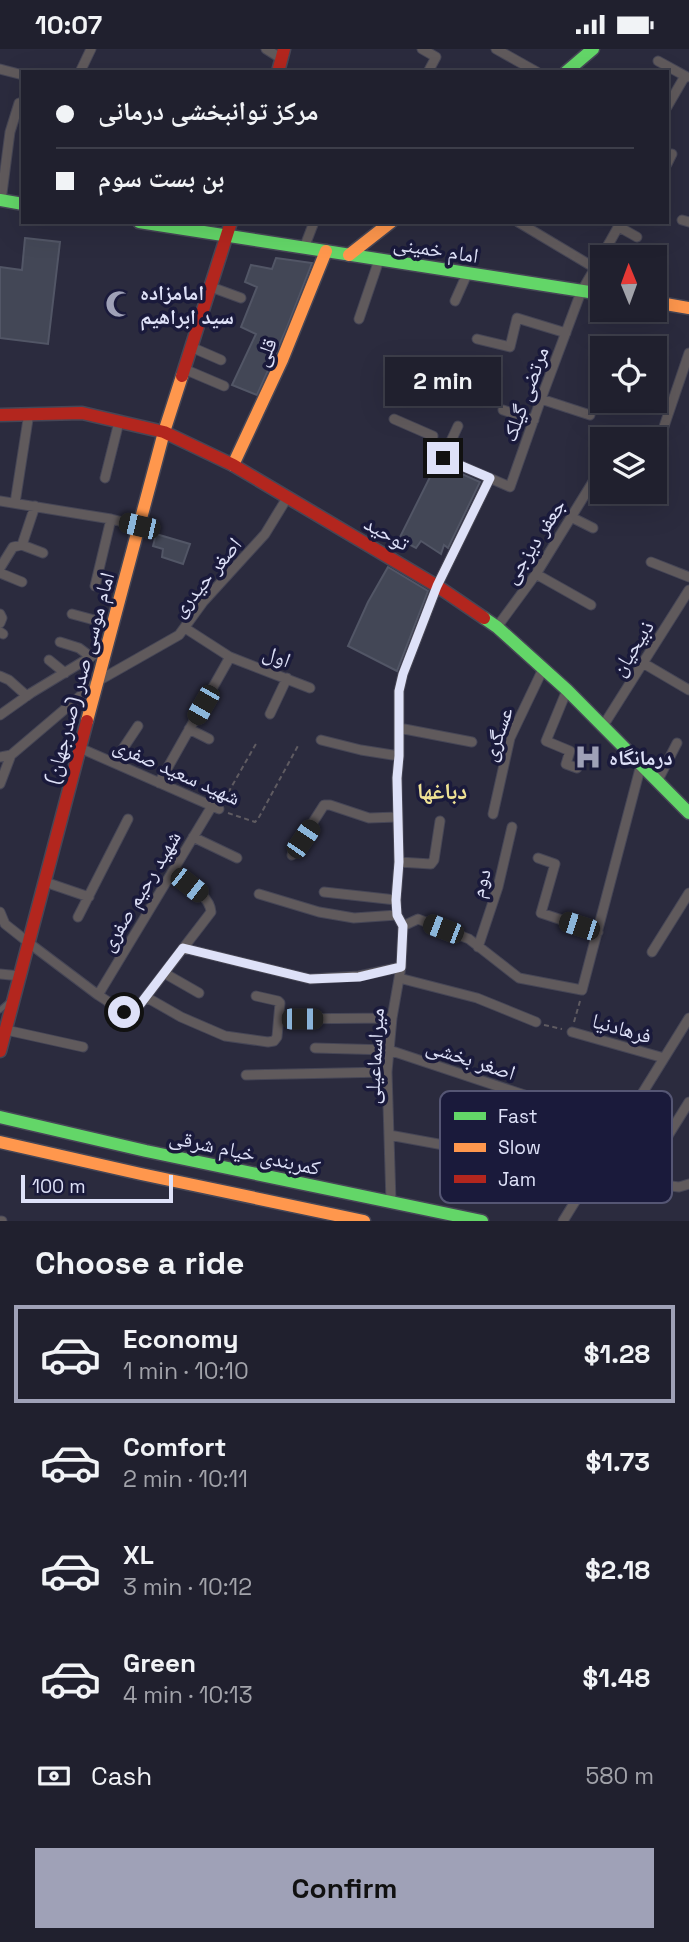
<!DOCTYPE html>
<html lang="en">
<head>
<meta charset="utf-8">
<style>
	:root { --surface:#20202e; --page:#282836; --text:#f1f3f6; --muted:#a2a3aa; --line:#3d3e4a; --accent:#9fa1b7 }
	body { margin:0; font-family:"Space Grotesk","Noto Naskh Arabic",sans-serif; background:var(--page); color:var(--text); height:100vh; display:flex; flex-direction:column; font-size:26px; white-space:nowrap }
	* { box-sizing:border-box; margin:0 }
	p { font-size:23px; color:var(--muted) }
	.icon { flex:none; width:38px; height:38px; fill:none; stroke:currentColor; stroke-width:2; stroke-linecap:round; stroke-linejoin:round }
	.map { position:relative; height:1172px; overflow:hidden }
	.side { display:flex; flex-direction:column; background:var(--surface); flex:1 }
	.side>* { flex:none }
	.guide { position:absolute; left:21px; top:21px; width:648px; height:154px; border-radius:0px; box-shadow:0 7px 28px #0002,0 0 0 2px var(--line); display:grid; align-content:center; height:154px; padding:0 35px; background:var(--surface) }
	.needle { width:46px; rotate:359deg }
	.fabs { position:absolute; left:590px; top:196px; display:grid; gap:14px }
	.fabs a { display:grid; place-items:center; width:77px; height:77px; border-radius:0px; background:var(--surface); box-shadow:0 7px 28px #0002,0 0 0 2px var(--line); font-size:35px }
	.scale { position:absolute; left:21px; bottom:18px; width:152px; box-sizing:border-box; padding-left:7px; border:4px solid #dee1f8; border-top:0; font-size:19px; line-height:24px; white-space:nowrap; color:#dee1f8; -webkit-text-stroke:5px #1a1a3b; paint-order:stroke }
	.end { position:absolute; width:32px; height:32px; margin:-16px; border:9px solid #dee1f8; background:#111; box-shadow:0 0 0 4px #111 }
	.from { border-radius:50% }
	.bubble { position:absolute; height:49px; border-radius:0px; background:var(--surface); box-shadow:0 7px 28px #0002,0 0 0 2px var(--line); font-size:23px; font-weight:800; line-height:49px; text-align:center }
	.car { position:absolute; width:21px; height:42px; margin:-21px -10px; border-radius:9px; box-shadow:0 0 5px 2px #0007; background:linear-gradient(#222 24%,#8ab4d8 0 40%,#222 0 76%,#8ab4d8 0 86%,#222 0) }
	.guide b { display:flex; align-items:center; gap:24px; height:66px; font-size:26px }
	.guide b+b { border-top:2px solid var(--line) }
	.guide i { width:18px; height:18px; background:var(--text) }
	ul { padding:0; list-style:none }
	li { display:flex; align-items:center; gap:21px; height:98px; margin:0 14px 10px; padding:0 21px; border:4px solid transparent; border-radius:0px }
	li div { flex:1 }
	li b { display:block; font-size:26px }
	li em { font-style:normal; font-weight:800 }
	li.current { border-color:var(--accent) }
	li>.icon { width:63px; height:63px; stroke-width:1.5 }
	h2 { padding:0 35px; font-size:32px; line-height:84px }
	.pay { display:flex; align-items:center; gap:18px; height:77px; padding:0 35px; font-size:26px }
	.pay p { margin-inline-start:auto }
	.primary-button { display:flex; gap:14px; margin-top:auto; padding:14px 35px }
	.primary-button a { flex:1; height:80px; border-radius:0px; background:var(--accent); color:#111; font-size:28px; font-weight:800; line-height:80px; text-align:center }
	.status { display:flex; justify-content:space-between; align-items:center; height:49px; padding:0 35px; background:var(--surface); direction:ltr }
	.status svg { height:19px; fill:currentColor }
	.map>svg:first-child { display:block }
</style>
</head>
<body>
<div class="status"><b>10:07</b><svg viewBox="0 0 49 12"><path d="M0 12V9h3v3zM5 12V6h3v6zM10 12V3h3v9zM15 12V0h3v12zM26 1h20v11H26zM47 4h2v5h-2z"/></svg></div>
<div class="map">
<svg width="689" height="1172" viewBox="0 0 689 1172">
	<rect width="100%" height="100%" fill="#2b2b3e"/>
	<!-- building -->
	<path fill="#434756" stroke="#525666" stroke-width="2" d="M25 189 60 193 48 295 0 289V218L22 221Z
		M276 209 312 214 286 281 257 346 232 336 256 285 241 278 257 238 245 233 251 216 272 220Z
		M437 414 480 433 448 499 444 496 441 505 421 492 416 499 399 490Z
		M156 485 190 495 183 515 162 508 163 500 153 497Z
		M388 518 428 542 397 622 348 597 368 553Z"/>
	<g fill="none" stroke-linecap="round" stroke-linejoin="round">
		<defs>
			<path id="lane" d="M0 961 9 953"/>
			<path id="street" d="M266 0 282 10
				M422 0 436 8 428 23
				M496 0 537 23
				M658 12 687 28
				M0 20 23 26
				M80 23 91 0
				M667 58 685 27
				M667 115 672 105
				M1 152 10 83 19 54
				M682 171 689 173
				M619 178 637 188
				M304 199 314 173
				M595 219 621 173
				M211 238 241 249
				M455 252 467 225
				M359 270 379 211
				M477 290 510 298 517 269 566 284
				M191 298 221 311
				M184 320 224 337
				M541 350 590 366
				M503 361 534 371
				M394 370 433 387 430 403 510 438 541 350 581 243 595 219 518 173
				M654 407 689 304
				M443 409 458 377
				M105 429 119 373
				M0 452 111 470 139 477
				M15 454 29 364
				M571 468 593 479
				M22 496 43 504
				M651 513 689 528
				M0 519 13 498 22 496 35 457
				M0 524 22 533
				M536 525 591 556
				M95 537 111 470
				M0 565 2 569 0 574
				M72 565 113 576
				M497 578 536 525 594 431 602 433
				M185 579 230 608 310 639
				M0 583 3 585
				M60 593 79 599 91 608
				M49 611 65 624
				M643 614 689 641
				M0 627 9 631 27 647
				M567 641 546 692 570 702 566 715 577 719
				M270 665 287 629
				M0 666 31 644 107 598
				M603 677 689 541
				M399 679 472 693
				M189 680 209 690
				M321 691 361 701 399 707
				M80 699 219 760
				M0 708 11 706 98 632 179 586 203 553 265 485 287 449
				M114 713 138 677
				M658 731 677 694
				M159 734 230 608
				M0 735 11 706
				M493 765 510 689 543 620
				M193 788 237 809
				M292 806 324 756H330L369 769 398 768
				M538 809 555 815 541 864 598 883
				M399 813 431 815 434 811 440 772
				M45 833 89 848
				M324 843 396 851
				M259 845 319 863 354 869 397 866
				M0 863 5 875 29 894 98 946 124 963 129 965 135 962 211 863C210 846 185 833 172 823
				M78 868 128 770
				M403 877 418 870 469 890 519 929 582 941 641 716
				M478 898 498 838 512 778
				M183 899 310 930 359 927 401 918
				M652 903 689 844
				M164 924 199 944
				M0 925 20 927
				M399 929 477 949 536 973
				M98 946 212 757
				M146 948 181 968 225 987 268 993 274 992 277 988 280 954 278 952 256 947
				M279 970 392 969
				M6 981 83 998
				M572 983 664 1009
				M315 999 389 1001 621 1078 649 1094
				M246 1026 387 1023
				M389 1086 493 1105
				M601 1110 639 1133 679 1138 689 1135
				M639 1133 689 1053
				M391 1153 387 1023 392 969 401 918 403 877 397 866 396 851 399 813 397 729 399 707V642L403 625 437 537 490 429
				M0 1172H2
				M563 1172 689 969"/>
			<path id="fast" d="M566 23 593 0
				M0 151 23 155
				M139 173 602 245
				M484 569 497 578 567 641 689 764
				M0 1068 146 1102 482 1172"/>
			<path id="slow" d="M349 206 391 173
				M654 253 689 259
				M233 416 282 311 326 202
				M87 672 164 383 182 327
				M0 1093 141 1125 364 1172"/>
			<path id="jam" d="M278 23 284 0
				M182 327 231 173
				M0 366 82 364 164 383 233 416 437 537 484 569
				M0 1002 87 672"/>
		</defs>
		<!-- lane casing -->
		<use href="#lane" stroke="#464656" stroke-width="7"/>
		<!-- street casing -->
		<use href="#street" stroke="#464656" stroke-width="11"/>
		<!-- fast casing -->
		<use href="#fast" stroke="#464656" stroke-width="15"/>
		<!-- slow casing -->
		<use href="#slow" stroke="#464656" stroke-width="15"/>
		<!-- jam casing -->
		<use href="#jam" stroke="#464656" stroke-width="15"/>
		<!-- path -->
		<path stroke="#5f5b61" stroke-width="2" stroke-dasharray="5 3.5" stroke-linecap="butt" d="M224 751 257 693
			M228 764 255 773 258 770 299 695
			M574 973 580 952
			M544 976 562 980"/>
		<!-- lane -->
		<use href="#lane" stroke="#605a5c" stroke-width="4.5"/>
		<!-- street -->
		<use href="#street" stroke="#605a5c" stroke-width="9"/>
		<!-- fast -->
		<use href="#fast" stroke="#63d668" stroke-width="12"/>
		<!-- slow -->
		<use href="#slow" stroke="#ff974d" stroke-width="12"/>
		<!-- jam -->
		<use href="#jam" stroke="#b3261e" stroke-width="12"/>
	</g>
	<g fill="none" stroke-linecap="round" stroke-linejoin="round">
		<!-- route -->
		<path stroke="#dee1f8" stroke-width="9" d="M124 963 130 965 135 962 183 899 310 930 359 928 401 918 403 877 397 866 396 851 399 813 397 729 399 707V642L403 625 437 537 490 429 443 409"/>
	</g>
	<!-- icons -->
	<defs>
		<symbol id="mosque-bare" viewBox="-9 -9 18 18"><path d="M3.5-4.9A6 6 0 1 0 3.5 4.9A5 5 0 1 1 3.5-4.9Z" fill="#9fa1b7" stroke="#1a1a3b" stroke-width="2.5" paint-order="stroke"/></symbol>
		<symbol id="hospital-bare" viewBox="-9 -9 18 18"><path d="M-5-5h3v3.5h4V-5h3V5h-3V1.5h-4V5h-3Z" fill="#9fa1b7" stroke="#1a1a3b" stroke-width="2.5" paint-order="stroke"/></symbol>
	</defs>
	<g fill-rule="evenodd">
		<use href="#mosque-bare" x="100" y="236" width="38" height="38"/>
		<use href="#hospital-bare" x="569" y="689" width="38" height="38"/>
	</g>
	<g text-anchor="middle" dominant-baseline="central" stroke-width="7" stroke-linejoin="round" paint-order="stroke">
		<!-- street labels -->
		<g font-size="21" fill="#dee1f8" stroke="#1a1a3b">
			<text transform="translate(436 200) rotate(9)">امام خمینی</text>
			<text transform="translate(265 303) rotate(-67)">قلی</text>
			<text transform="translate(525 345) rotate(-70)">مرتضی گیلک</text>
			<text transform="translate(387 484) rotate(30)">توحید</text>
			<text transform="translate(534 492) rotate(-57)">جعفر دیزجی</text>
			<text transform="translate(206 528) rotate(-50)">اصغر حیدری</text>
			<text transform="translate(632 599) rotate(-58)">ذبیحیان</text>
			<text transform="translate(277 607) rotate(21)">اول</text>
			<text transform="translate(79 629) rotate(-75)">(صدرجهان) امام موسی صدر</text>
			<text transform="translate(497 685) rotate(-71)">عسگری</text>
			<text transform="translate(177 722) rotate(24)">شهید سعید صفری</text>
			<text transform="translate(480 834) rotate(-74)">دوم</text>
			<text transform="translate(140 842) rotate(-59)">شهید رحیم صفری</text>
			<text transform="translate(622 979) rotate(16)">فرهادنیا</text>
			<text transform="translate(374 1007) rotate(-87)">میراسماعیلی</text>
			<text transform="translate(471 1010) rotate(18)">اصغر بخشی</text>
			<text transform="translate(245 1103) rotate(12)">کمربندی خیام شرقی</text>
		</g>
		<!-- poi labels -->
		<g font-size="21" font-weight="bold" fill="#dee1f8" stroke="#1a1a3b" text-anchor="start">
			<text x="140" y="243">امامزاده<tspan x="140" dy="24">سید ابراهیم</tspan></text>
			<text x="609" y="708">درمانگاه</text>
		</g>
		<!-- neighbourhood labels -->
		<g font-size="23" font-weight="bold" fill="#efe294" stroke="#1a1a3b">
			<text x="442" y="742">دباغها</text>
		</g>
	</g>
	<!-- legend -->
	<rect x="440" y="1042" width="232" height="112" rx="10" fill="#1a1a3b" stroke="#555674" stroke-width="2"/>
	<rect x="454" y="1063" width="32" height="8" fill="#63d668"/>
	<rect x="454" y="1094" width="32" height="9" fill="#ff974d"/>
	<rect x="454" y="1126" width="32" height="8" fill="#b3261e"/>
	<g font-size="19" fill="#dee1f8">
		<text x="498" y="1074">Fast</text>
		<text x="498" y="1105">Slow</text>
		<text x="498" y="1137">Jam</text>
	</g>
</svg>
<div class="fabs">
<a><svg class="needle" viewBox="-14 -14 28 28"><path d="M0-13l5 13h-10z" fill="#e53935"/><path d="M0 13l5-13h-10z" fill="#a2a3aa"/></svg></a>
<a><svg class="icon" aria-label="locate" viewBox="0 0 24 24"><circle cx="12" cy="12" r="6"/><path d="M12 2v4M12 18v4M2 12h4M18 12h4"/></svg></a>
<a><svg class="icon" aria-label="layers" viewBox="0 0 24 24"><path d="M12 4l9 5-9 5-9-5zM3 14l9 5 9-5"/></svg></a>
</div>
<div class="scale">100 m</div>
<i class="end from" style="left:124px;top:963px"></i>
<i class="end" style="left:443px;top:409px"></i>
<div class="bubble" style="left:385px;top:308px;width:116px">2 min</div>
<i class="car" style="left:139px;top:477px;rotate:283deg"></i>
<i class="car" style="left:203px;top:656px;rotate:210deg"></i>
<i class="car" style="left:303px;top:790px;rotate:34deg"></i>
<i class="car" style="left:189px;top:836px;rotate:128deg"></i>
<i class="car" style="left:579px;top:877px;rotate:288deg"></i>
<i class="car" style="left:443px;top:880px;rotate:291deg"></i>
<i class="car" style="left:302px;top:970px;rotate:90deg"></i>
<div class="guide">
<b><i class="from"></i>مرکز توانبخشی درمانی</b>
<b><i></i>بن بست سوم</b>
</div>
</div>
<section class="side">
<h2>Choose a ride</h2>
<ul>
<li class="current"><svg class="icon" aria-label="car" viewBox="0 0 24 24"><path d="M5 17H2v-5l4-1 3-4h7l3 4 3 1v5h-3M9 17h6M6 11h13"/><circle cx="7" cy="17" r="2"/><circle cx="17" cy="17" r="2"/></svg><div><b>Economy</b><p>1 min · 10:10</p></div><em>$1.28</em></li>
<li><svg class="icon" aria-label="car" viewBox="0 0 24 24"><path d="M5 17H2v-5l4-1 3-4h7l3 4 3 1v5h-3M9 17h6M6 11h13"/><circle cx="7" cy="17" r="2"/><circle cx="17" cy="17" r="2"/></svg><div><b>Comfort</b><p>2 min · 10:11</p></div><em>$1.73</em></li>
<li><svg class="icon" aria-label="car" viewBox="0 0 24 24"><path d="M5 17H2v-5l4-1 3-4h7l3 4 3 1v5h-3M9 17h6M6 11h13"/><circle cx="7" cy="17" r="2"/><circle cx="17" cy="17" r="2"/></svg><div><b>XL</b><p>3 min · 10:12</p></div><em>$2.18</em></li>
<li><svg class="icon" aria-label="car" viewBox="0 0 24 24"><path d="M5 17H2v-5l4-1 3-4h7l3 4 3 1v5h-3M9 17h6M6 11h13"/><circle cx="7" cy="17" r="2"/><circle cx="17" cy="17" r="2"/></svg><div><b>Green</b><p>4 min · 10:13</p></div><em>$1.48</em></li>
</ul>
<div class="pay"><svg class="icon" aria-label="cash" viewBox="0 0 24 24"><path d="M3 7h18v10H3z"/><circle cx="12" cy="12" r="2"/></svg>Cash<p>580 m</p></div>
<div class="primary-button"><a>Confirm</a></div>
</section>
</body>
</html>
